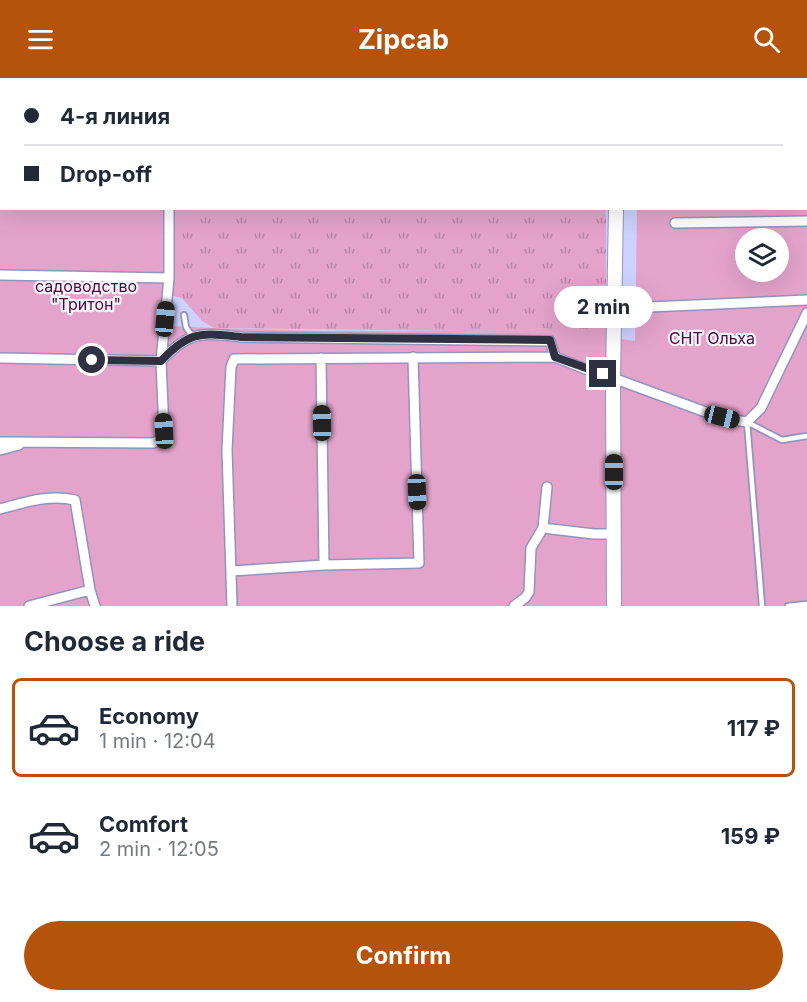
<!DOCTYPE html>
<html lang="en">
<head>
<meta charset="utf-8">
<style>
	:root { --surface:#fff; --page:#f2f2f3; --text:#1f2937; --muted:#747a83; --line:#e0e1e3; --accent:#b45309 }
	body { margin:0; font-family:Inter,sans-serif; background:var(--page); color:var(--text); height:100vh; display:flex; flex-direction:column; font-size:22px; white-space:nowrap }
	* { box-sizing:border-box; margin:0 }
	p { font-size:20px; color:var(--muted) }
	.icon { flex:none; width:33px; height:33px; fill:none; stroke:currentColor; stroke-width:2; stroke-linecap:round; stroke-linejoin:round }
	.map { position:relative; height:528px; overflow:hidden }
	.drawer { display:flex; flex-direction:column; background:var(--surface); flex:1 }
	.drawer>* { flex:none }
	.top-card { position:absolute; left:0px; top:0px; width:807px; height:132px; box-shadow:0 6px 24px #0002; display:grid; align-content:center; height:132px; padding:0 24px; background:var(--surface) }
	.buttons { position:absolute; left:735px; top:150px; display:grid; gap:12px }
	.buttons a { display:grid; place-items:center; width:54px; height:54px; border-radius:50%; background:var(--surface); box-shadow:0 6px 24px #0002; font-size:30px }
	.end { position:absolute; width:27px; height:27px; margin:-14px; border:8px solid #2f3041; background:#fff; box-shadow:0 0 0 3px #fff }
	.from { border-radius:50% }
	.bubble { position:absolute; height:42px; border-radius:21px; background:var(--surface); box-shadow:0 6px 24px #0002; font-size:20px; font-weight:700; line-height:42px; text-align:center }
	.car { position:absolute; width:18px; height:36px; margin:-18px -9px; border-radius:8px; box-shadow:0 0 4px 2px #0007; background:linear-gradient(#222 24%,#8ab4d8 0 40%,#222 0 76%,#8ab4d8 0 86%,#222 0) }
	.top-card b { display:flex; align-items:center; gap:21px; height:57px; font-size:22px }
	.top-card b+b { border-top:2px solid var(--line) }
	.top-card i { width:15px; height:15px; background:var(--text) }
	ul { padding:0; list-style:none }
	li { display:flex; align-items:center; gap:18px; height:99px; margin:0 12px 9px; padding:0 12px; border:3px solid transparent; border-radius:9px }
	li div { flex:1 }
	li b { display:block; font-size:22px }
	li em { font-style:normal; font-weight:700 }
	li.active { border-color:var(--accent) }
	li>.icon { width:54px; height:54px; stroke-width:1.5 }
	h2 { padding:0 24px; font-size:27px; line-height:72px }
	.primary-button { display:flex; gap:12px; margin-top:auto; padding:12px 24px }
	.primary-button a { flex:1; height:69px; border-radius:36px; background:var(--accent); color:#fff; font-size:24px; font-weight:700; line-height:69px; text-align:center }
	header { display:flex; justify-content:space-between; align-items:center; height:78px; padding:0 24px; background:var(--accent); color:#fff; font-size:27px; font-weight:700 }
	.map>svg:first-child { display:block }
</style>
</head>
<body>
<header><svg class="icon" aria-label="menu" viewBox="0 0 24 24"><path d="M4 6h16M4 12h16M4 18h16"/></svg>Zipcab<svg class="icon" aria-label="search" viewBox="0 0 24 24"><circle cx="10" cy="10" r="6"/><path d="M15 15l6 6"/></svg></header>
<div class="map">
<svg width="807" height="528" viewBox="0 0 807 528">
	<defs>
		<pattern id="grass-tufts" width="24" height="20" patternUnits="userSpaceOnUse" patternTransform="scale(1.5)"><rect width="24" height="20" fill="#e4a3cb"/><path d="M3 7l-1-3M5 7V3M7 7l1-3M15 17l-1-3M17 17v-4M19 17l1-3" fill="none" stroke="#b985a6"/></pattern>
	</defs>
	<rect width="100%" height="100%" fill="#cdd1fd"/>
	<!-- grass -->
	<path fill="url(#grass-tufts)" d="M174 0H595V1L174 2Z
		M173 131H606V267L543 250 528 252 463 253 214 250 202 243 182 220 173 218Z"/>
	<!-- garden -->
	<path fill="#e4a3cb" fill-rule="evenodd" d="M0 0H174L2 2V130L173 131V218L169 248C289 254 408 254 528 252L543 250 635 263 637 131 806 130V2L638 0H807V528H0ZM746 160H778V194H746Z"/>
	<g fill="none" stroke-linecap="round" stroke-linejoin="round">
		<defs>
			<path id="service" d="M184 237 186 249 192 258
				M762 528 747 344 782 362 807 358
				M788 528 807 526"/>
			<path id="minor" d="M170 2V0
				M0 30H2
				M806 65H807
				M0 114H2
				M675 145 807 143
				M0 197 169 200
				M649 229 807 222
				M0 280 161 283C190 252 201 255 241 259L550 263 555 279 588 292 615 297
				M321 280 324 487
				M613 300 722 340 747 344 761 330 807 235
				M0 364 153 365 160 362 164 353 161 283 169 200V130
				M0 372 19 367
				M0 431C26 424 49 416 75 422L90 512 95 528
				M543 450 594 456H614
				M231 493 324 487 419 485 413 279
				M29 528 90 512
				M232 528 227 372 231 289 234 281 555 279
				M514 528 525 520 529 514 531 470 543 450 547 409"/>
			<path id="secondary" d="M617 2V0
				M614 528 613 300 616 130"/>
		</defs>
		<!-- service casing -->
		<use href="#service" stroke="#9294be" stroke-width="8"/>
		<!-- minor casing -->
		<use href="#minor" stroke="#9294be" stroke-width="12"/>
		<!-- secondary casing -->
		<use href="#secondary" stroke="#9294be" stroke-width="16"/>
		<!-- service -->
		<use href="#service" stroke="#fff" stroke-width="4.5"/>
		<!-- minor -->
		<use href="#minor" stroke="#fff" stroke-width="9"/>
		<!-- secondary -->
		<use href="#secondary" stroke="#fff" stroke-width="14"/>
	</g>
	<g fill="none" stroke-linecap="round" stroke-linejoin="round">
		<!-- route -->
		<path stroke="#2f3041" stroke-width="8" d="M92 282 161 283C190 252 201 255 241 259L550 262 555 279 603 296"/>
	</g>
	<g text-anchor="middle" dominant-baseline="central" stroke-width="4.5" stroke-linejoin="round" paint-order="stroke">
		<!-- park labels -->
		<g font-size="16" fill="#4f053c" stroke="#f4f5fe">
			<text x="86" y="208">садоводство<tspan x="86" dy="18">"Тритон"</tspan></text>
			<text x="712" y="260">СНТ Ольха</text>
		</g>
	</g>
</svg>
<div class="buttons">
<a><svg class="icon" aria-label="layers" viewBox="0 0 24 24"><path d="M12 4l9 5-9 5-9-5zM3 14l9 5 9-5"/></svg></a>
</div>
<i class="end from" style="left:92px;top:282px"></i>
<i class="end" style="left:603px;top:296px"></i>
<div class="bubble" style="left:554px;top:208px;width:99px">2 min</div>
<i class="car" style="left:165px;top:241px;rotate:5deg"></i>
<i class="car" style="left:722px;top:339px;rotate:104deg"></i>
<i class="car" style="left:322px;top:345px;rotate:359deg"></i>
<i class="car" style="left:164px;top:353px;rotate:357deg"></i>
<i class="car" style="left:614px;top:394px;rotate:0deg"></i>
<i class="car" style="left:417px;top:414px;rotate:178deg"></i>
<div class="top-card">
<b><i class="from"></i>4-я линия</b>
<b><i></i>Drop-off</b>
</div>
</div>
<section class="drawer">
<h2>Choose a ride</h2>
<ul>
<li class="active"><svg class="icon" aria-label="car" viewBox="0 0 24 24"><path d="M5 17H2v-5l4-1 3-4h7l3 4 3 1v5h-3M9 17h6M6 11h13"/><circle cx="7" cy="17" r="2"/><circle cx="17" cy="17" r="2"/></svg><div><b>Economy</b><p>1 min · 12:04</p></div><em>117 ₽</em></li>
<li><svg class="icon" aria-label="car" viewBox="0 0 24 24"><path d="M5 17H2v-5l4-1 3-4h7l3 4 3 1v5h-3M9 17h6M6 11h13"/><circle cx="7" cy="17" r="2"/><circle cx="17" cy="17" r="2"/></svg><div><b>Comfort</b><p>2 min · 12:05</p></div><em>159 ₽</em></li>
</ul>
<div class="primary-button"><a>Confirm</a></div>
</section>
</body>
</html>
